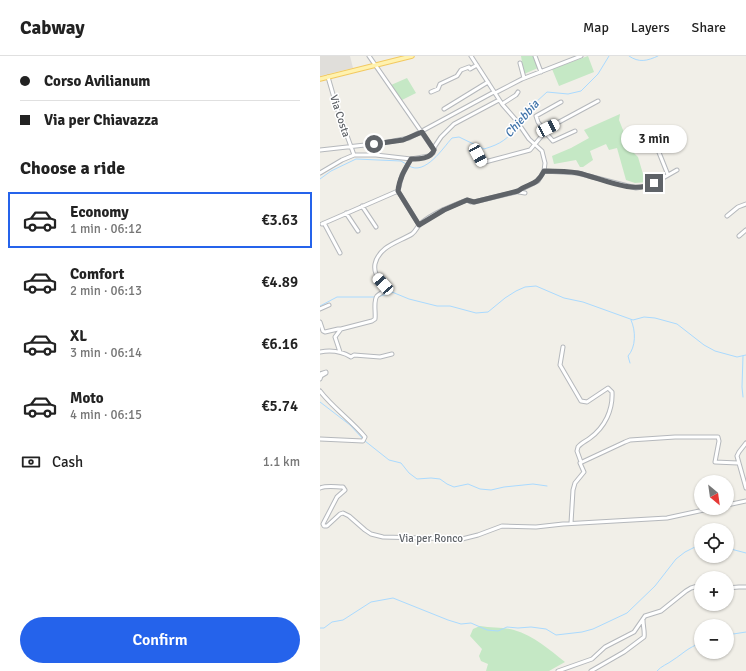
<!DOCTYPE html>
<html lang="en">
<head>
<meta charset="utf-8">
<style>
	:root { --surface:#fff; --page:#f2f2f2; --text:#222; --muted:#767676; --line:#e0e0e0; --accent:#2563eb }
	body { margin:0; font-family:Signika,sans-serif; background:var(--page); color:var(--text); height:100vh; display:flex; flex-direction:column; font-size:15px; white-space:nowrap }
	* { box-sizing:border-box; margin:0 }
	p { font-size:13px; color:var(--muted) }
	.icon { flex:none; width:22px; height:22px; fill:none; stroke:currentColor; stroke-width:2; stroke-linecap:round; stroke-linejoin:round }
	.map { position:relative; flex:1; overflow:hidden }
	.sheet { display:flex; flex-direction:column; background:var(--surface); width:320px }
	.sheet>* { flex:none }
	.guide { display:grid; align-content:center; height:88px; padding:0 20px; background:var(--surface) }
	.needle { width:26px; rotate:151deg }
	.tools { position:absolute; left:374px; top:419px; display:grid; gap:8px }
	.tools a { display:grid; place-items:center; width:40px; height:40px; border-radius:50%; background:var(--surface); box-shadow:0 1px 3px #0004; font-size:20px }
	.end { position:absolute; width:18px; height:18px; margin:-9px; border:5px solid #5f6368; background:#fff; box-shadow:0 0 0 2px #fff }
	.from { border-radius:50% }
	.bubble { position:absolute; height:28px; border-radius:14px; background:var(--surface); box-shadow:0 1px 3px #0004; font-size:13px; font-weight:600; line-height:28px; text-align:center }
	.car { position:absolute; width:12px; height:24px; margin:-12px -6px; border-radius:5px; box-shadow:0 0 3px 1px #0007; background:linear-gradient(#fff 24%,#345 0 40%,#fff 0 76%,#345 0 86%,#fff 0) }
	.guide b { display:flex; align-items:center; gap:14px; height:38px; font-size:15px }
	.guide b+b { border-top:1px solid var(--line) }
	.guide i { width:10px; height:10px; background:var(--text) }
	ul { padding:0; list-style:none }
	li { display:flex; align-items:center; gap:12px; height:56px; margin:0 8px 6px; padding:0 12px; border:2px solid transparent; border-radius:0px }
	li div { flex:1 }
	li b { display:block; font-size:15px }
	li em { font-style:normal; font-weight:600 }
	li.selected { border-color:var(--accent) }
	li>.icon { width:36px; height:36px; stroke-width:1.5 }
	h2 { padding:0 20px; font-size:18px; line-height:48px }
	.pay { display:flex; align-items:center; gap:10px; height:44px; padding:0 20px; font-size:15px }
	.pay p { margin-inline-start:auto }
	.primary-button { display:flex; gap:8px; margin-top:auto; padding:8px 20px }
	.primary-button a { flex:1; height:46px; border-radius:24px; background:var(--accent); color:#fff; font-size:16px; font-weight:600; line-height:46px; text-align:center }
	header { display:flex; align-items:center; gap:24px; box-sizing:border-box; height:56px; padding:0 20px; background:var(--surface); border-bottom:1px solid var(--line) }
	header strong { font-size:19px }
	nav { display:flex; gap:22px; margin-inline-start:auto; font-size:14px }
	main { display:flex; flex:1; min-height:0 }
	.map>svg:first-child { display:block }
</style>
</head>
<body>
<header>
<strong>Cabway</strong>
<nav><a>Map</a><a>Layers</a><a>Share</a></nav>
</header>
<main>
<section class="sheet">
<div class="guide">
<b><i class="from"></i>Corso Avilianum</b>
<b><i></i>Via per Chiavazza</b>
</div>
<h2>Choose a ride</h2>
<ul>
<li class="selected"><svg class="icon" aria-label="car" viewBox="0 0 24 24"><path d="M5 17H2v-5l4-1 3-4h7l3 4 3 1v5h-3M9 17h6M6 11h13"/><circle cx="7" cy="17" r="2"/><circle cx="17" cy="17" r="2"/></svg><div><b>Economy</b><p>1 min · 06:12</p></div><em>€3.63</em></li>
<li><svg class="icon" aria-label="car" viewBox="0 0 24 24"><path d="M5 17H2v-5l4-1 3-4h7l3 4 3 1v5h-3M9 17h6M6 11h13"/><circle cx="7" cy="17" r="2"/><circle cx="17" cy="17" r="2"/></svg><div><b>Comfort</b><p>2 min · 06:13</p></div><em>€4.89</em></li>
<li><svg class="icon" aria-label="car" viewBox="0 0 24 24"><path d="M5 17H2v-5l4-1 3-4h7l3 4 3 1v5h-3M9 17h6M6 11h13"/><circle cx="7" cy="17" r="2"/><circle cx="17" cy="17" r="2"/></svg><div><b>XL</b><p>3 min · 06:14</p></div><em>€6.16</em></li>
<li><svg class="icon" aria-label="car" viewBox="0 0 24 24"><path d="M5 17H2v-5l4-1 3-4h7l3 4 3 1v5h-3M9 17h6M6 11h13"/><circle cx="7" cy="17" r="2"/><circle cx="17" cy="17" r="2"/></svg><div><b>Moto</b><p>4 min · 06:15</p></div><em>€5.74</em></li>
</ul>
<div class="pay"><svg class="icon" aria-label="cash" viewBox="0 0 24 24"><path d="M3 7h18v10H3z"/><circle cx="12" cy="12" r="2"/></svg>Cash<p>1.1 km</p></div>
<div class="primary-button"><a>Confirm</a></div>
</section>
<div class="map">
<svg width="426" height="615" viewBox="0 0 426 615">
	<rect width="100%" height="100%" fill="#f1efe8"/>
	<!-- industrial -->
	<path fill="#e0deda" d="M0 0H30L33 12 0 20Z"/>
	<!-- green -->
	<path fill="#c5e8c5" d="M201 0H214L218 12 204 18Z
		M268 0 274 16 239 30 232 13Z
		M87 22 96 37 82 44 71 29Z
		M300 58 299 64 305 79 310 85 312 95 318 101 323 118 327 126 315 127 306 124 297 92 289 94 286 88 270 95 273 104 263 111H260L256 104 234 108 232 100 251 92 269 82 264 74Z
		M160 570C171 572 184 571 194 574 214 580 230 594 245 606L229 615H166L168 608 161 605 159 600 162 593 150 580 153 573Z"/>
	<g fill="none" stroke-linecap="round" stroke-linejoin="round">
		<!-- stream -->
		<path stroke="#aadaff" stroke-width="1" d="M309 0C319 7 327 5 338 0
			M199 66 215 47 227 36 248 38 261 35 278 18 289 0
			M89 110C105 120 123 92 132 82L139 81 164 93C181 88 188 83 198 69
			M0 123 11 115 36 103 81 105 86 108
			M58 241 72 236 89 243 117 250H130L156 257 168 256 185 242 196 235 205 231 216 230 244 242 263 246 313 264 324 261 335 262 357 268 384 289 395 295 417 301 426 299
			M0 250 17 241H55
			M310 307 308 300C316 291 316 275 311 264
			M423 341 422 331 423 300
			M0 346 30 369 43 383
			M45 385 69 404 81 407 89 417 97 423 111 422 120 423 127 428 134 431 148 428 160 433 171 434 184 431 213 428 227 430
			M407 492 426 497
			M0 572H4L12 566 23 564 51 546 73 542 128 564 141 568 151 567 167 574 178 575 187 571 198 572 211 571 226 573 236 579 262 576 273 573 307 557 335 530 356 503 365 496 375 491H381
			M407 579 426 576
			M337 615C341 610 348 608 353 604 364 597 367 592 381 587"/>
		<defs>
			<path id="minor" d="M49 0 114 94
				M215 0 221 16
				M200 7 204 22
				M8 21 17 52 34 99
				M111 36 118 33 120 28 137 20 141 14 149 11 150 13 157 9
				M175 37 202 23 261 0
				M241 46 216 60 218 66 225 76 228 72 278 45
				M182 48 196 39 198 36
				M124 53 168 26
				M336 89 348 119
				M154 91 162 106H165L210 94 225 76 233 85 255 75
				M0 94 63 87 89 82 174 36
				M91 103 82 119 78 135 99 169
				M224 115 257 117 316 132 329 130 357 114
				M0 117 22 104 34 99H56L91 103 109 100 113 97 115 90 121 81 134 68 179 44
				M197 135 199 136 205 137
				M42 150 56 171
				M26 157 38 175
				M407 160 418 151 426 148
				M4 167 20 197
				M2 168 78 135
				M419 180 426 174
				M0 253 9 249
				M0 266 3 275 5 276 18 273H21
				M243 291 240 309 261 345 267 346 288 332 292 336C293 354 285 371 270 382 266 385 261 387 258 391L257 395 261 406
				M0 296C11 294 21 295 31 301L34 299 60 301 72 298
				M20 296 15 281 21 273 52 265 55 263C56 256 53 245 57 240 60 237 63 237 65 233 62 224 53 220 55 208 59 190 79 186 92 178 96 175 97 171 100 168 113 157 131 150 147 144L151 146H154L196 136 218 125 224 115 225 107 222 95 209 83 196 64 182 48 151 0
				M0 318 6 316V317L1 320 0 323
				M0 335C13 352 32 365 45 381L43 385 0 383
				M426 387 419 396 417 400 426 432
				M0 432C7 429 16 431 23 431L25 434 17 441 4 466 3 468 4 470H7L20 458 23 457 29 460 45 474 51 478 63 481 142 483 158 479 182 470 216 471 243 468 347 462 393 452
				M407 449 426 445
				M251 467 253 434 255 427 264 416 260 407 305 386 310 384 355 381H398L399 385 395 406 418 407
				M407 532 419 531H426
				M238 615 272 603 285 591 314 576 325 560 341 555 366 535 371 532 381 529
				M271 615 304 596 324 581C325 576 323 570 323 564"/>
			<path id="major" d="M0 23 92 0"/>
		</defs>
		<!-- minor casing -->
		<use href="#minor" stroke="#b5b8bc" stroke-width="5"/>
		<!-- major casing -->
		<use href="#major" stroke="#f2c960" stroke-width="5.5"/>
		<!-- minor -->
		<use href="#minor" stroke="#fff" stroke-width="3"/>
		<!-- major -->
		<use href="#major" stroke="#fff2af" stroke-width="3.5"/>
	</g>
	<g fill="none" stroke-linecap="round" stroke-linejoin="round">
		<!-- route -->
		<path stroke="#5f6368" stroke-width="5" d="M54 88 83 84 102 76 114 94C111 103 99 103 91 103 85 113 79 123 78 135L99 169 124 154 147 144 154 146 198 135C210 126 216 131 224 115 235 115 247 115 258 117 281 122 312 139 334 127"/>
	</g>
	<g text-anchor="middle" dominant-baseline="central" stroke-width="3" stroke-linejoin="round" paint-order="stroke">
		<!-- street labels -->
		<g font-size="11" fill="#5f6368" stroke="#fff">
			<text transform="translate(20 60) rotate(72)">Via Costa</text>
			<text x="111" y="482">Via per Ronco</text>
		</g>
		<!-- water labels -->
		<g font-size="12" font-style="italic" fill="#4174aa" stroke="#fff">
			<text transform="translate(202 63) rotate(-49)">Chiebbia</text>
		</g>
	</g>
</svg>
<div class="tools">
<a><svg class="needle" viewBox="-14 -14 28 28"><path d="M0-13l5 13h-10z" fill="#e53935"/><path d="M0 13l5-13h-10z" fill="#767676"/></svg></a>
<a><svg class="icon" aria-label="locate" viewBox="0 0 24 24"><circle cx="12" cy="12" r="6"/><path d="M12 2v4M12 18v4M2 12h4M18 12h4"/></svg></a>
<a>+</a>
<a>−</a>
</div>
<i class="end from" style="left:54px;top:88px"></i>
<i class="end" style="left:334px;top:127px"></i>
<div class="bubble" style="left:301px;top:69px;width:66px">3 min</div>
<i class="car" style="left:228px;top:72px;rotate:63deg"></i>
<i class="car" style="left:158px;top:99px;rotate:152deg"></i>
<i class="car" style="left:63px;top:228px;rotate:318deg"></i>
</div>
</main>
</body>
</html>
